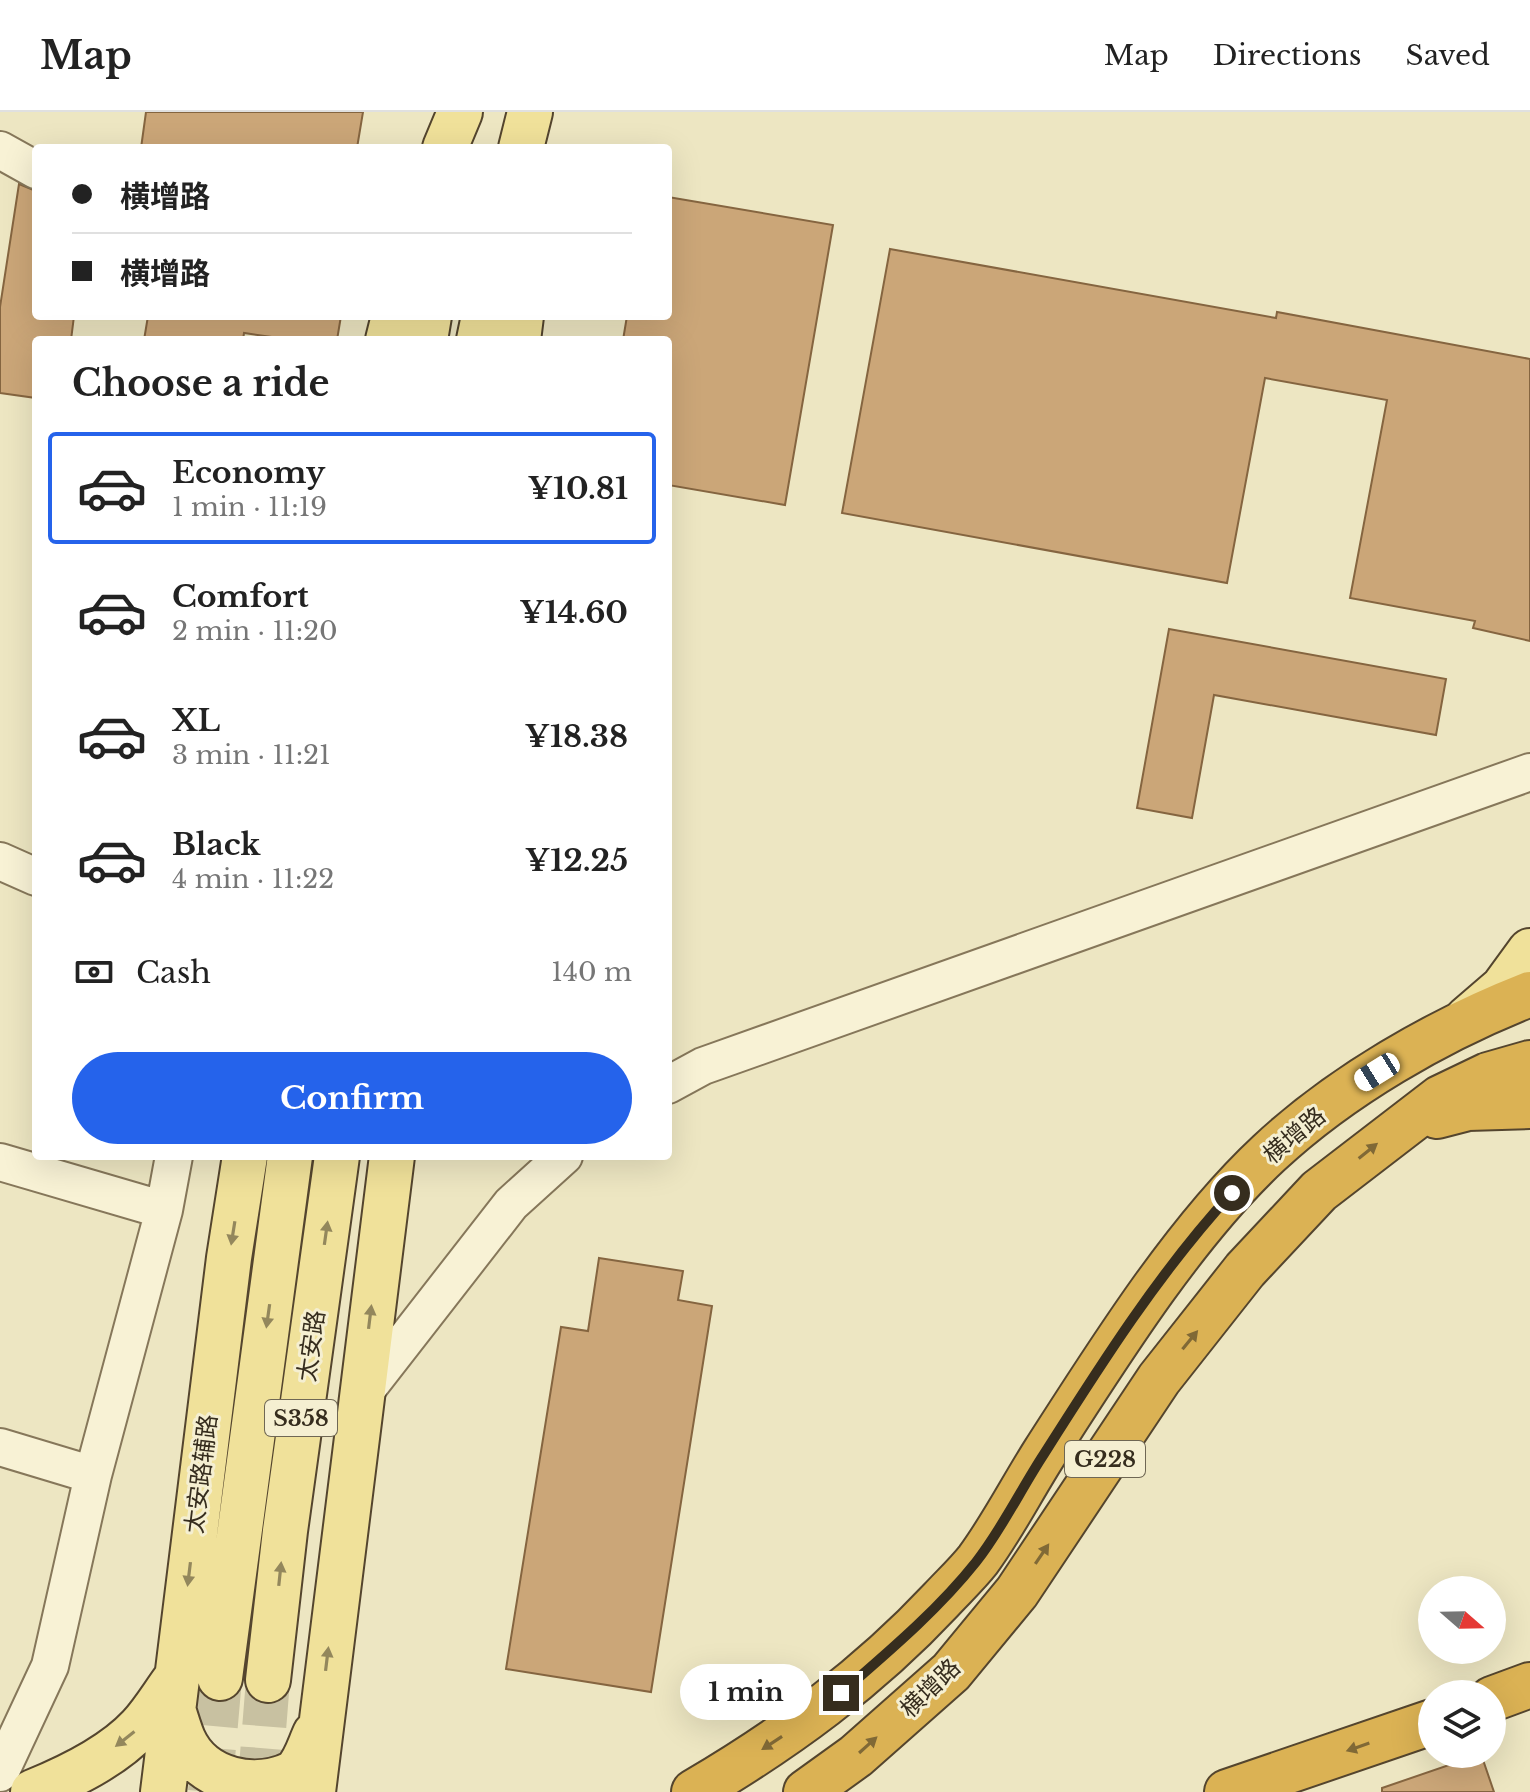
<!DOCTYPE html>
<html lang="en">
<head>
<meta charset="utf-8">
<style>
	:root { --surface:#fff; --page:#f2f2f2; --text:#222; --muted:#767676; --line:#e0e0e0; --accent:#2563eb }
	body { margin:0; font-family:"Libre Baskerville","Noto Sans SC",serif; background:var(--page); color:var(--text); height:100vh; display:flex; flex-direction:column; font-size:30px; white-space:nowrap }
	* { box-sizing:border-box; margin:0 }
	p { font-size:26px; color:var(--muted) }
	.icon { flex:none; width:44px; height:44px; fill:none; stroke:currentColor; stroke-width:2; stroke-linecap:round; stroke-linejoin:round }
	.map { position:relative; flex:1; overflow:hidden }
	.panel { position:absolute; left:32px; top:224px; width:640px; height:824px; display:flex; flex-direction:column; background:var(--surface); border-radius:8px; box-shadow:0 8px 32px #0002 }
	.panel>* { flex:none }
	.hud { position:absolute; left:32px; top:32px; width:640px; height:176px; border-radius:8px; box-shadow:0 8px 32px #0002; display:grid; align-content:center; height:176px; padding:0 40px; background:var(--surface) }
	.needle { width:52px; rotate:110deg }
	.fabs { position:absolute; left:1418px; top:1464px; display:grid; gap:16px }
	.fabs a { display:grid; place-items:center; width:88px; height:88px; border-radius:50%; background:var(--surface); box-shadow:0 8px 32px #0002; font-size:40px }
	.end { position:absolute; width:36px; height:36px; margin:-18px; border:10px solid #362d1e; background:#fff; box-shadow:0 0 0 4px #fff }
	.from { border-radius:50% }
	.bubble { position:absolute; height:56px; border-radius:28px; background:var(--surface); box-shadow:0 8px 32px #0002; font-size:26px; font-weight:700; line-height:56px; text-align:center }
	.car { position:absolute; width:24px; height:48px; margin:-24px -12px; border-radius:10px; box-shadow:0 0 6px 2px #0007; background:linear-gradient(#fff 24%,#345 0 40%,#fff 0 76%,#345 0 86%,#fff 0) }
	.hud b { display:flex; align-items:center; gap:28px; height:76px; font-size:30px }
	.hud b+b { border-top:2px solid var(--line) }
	.hud i { width:20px; height:20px; background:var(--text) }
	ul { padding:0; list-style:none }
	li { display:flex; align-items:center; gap:24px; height:112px; margin:0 16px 12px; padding:0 24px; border:4px solid transparent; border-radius:8px }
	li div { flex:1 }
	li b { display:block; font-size:30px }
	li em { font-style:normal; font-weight:700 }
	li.active { border-color:var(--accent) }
	li>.icon { width:72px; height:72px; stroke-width:1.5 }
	h2 { padding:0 40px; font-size:36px; line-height:96px }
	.pay { display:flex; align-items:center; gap:20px; height:88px; padding:0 40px; font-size:30px }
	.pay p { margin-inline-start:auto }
	.action { display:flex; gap:16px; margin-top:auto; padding:16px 40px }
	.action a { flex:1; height:92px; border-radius:48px; background:var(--accent); color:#fff; font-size:32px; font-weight:700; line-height:92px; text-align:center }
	header { display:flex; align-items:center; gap:48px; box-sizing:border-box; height:112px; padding:0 40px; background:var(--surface); border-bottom:2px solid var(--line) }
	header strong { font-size:38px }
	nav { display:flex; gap:44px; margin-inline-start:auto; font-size:28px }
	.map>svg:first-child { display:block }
</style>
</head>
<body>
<header>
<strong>Map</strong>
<nav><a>Map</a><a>Directions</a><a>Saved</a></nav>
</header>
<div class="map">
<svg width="1530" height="1680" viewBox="0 0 1530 1680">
	<rect width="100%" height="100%" fill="#ede6c2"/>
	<!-- building -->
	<path fill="#cba678" stroke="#856540" stroke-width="2" d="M146 0H363L357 36H141Z
		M19 72 36 79V204H74L71 228H36V286L0 281V195Z
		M668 85 833 113 785 393 668 373V228H623L627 204H668Z
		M890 137 1276 206 1277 200 1530 247V529L1473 516 1475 509 1350 486 1387 288 1265 266 1227 471 842 401Z
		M148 204H341L337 228H293L244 221 243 228H144Z
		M1169 517 1446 567 1436 623 1214 583 1192 706 1137 696Z
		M599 1146 683 1159 678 1188 712 1194 651 1580 506 1557 561 1215 588 1219Z
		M1481 1642 1494 1680H1382V1676Z"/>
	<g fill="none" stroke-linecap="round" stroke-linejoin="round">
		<!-- major-tunnel -->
		<path stroke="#c8c1a1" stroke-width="44" stroke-dasharray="44 22" stroke-linecap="butt" d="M210 1680 220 1566
			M259 1680 268 1568"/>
		<defs>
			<path id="minor" d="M0 38 36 58
				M0 749 36 765
				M668 973 703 954 1530 660
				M0 1050 164 1098
				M360 1286 511 1092 564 1044
				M0 1335 93 1363
				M0 1661 50 1554 93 1363 164 1098 174 1044"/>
			<path id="major" d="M445 36 460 0
				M521 36 530 0
				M388 228 394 204
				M425 228 429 204
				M479 228 484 204
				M518 228 521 204
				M1467 907 1503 876 1530 839
				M220 1566 290 1044
				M268 1568 285 1419 337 1044
				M173 1597C176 1607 179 1617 183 1627 202 1670 256 1680 294 1661 305 1651 309 1635 315 1622
				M33 1680C70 1665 112 1645 140 1615 153 1601 163 1584 174 1569
				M163 1680 229 1146 245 1044
				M313 1680 392 1044"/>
			<path id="highway" d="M1437 1004 1468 996 1530 994
				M1492 1587 1530 1573
				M694 1680C786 1626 868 1566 941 1488 953 1475 967 1462 978 1448 1003 1414 1022 1376 1045 1340 1108 1242 1184 1120 1269 1041 1341 974 1438 918 1530 882
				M806 1680 856 1644 951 1560 1017 1480 1159 1267 1245 1158 1319 1079 1440 986 1488 963 1530 951
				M1227 1680 1432 1610"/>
		</defs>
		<!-- minor casing -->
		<use href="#minor" stroke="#86775a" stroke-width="40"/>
		<!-- major casing -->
		<use href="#major" stroke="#54452e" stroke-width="48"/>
		<!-- highway casing -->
		<use href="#highway" stroke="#54452e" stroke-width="48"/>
		<!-- minor -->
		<use href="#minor" stroke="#f8f2d5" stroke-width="36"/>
		<!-- major -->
		<use href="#major" stroke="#f0e19a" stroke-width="44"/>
		<!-- highway -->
		<use href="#highway" stroke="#dbb254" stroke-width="44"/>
	</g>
	<!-- one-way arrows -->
	<defs><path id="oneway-solid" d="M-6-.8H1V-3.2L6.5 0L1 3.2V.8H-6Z" transform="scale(2)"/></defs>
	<g fill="#806936">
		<use href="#oneway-solid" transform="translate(1368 1039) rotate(-39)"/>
		<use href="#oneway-solid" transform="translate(1190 1228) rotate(-51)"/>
		<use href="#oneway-solid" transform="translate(1042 1442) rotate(-56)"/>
		<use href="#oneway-solid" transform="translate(772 1631) rotate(147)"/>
		<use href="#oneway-solid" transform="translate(868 1633) rotate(-42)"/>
		<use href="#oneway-solid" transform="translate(1358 1635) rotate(161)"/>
	</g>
	<g fill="#93875c">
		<use href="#oneway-solid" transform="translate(233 1121) rotate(99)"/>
		<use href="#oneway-solid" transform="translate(326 1121) rotate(-82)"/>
		<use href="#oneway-solid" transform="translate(268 1204) rotate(98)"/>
		<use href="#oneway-solid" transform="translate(370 1205) rotate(-83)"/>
		<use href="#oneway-solid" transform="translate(189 1462) rotate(97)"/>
		<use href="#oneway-solid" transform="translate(280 1462) rotate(-84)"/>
		<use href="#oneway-solid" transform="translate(327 1547) rotate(-83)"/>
		<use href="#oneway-solid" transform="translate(125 1627) rotate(142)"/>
	</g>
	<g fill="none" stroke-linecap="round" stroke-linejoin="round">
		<!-- route -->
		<path stroke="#362d1e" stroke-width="10" d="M841 1581C888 1540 937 1499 976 1450 1002 1417 1021 1377 1044 1342 1101 1252 1160 1159 1232 1081"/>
	</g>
	<g text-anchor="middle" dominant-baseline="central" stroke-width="6" stroke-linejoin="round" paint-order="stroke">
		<!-- shield labels -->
		<g fill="#f5efd1" stroke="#6f6754" stroke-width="2">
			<rect x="265" y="1288" width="72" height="36" rx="6"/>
			<rect x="1065" y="1329" width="80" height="36" rx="6"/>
		</g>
		<g font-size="22" font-weight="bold" fill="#362d1e">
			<text x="301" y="1306">S358</text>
			<text x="1105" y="1347">G228</text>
		</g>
		<!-- street labels -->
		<g font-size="24" fill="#362d1e" stroke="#f5efd1">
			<text transform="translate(1294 1023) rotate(-40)">横增路</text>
			<text transform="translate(311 1234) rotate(-82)">太安路</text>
			<text transform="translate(201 1362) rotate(-83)">太安路辅路</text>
			<text transform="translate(930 1576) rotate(-44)">横增路</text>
		</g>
	</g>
</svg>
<div class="fabs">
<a><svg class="needle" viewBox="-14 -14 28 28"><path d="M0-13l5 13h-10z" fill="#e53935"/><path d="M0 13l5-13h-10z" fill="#767676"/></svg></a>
<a><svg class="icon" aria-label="layers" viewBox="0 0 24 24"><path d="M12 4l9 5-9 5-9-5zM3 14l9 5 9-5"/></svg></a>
</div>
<i class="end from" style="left:1232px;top:1081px"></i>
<i class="end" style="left:841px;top:1581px"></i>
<div class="bubble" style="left:680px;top:1552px;width:132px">1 min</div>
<i class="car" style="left:1377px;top:960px;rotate:238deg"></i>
<div class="hud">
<b><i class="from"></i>横增路</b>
<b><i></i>横增路</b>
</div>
<section class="panel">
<h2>Choose a ride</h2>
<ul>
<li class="active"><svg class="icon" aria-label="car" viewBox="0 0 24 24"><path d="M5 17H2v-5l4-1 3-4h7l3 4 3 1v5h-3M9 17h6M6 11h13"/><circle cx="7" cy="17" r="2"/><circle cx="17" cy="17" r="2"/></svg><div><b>Economy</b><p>1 min · 11:19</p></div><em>¥10.81</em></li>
<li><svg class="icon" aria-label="car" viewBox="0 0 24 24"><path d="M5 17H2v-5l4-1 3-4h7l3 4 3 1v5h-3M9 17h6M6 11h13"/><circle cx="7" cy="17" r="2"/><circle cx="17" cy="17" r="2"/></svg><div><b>Comfort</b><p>2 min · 11:20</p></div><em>¥14.60</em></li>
<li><svg class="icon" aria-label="car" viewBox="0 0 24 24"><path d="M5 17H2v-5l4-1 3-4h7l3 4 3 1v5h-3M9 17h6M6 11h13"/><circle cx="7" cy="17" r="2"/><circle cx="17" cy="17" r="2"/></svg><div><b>XL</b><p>3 min · 11:21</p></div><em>¥18.38</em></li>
<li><svg class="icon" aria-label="car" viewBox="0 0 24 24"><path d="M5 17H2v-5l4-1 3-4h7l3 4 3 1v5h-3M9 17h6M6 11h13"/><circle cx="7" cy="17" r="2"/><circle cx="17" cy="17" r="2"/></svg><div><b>Black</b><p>4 min · 11:22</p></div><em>¥12.25</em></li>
</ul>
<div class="pay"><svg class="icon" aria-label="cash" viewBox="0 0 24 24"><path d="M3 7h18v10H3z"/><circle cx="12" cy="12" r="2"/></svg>Cash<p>140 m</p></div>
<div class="action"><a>Confirm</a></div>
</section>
</div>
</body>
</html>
